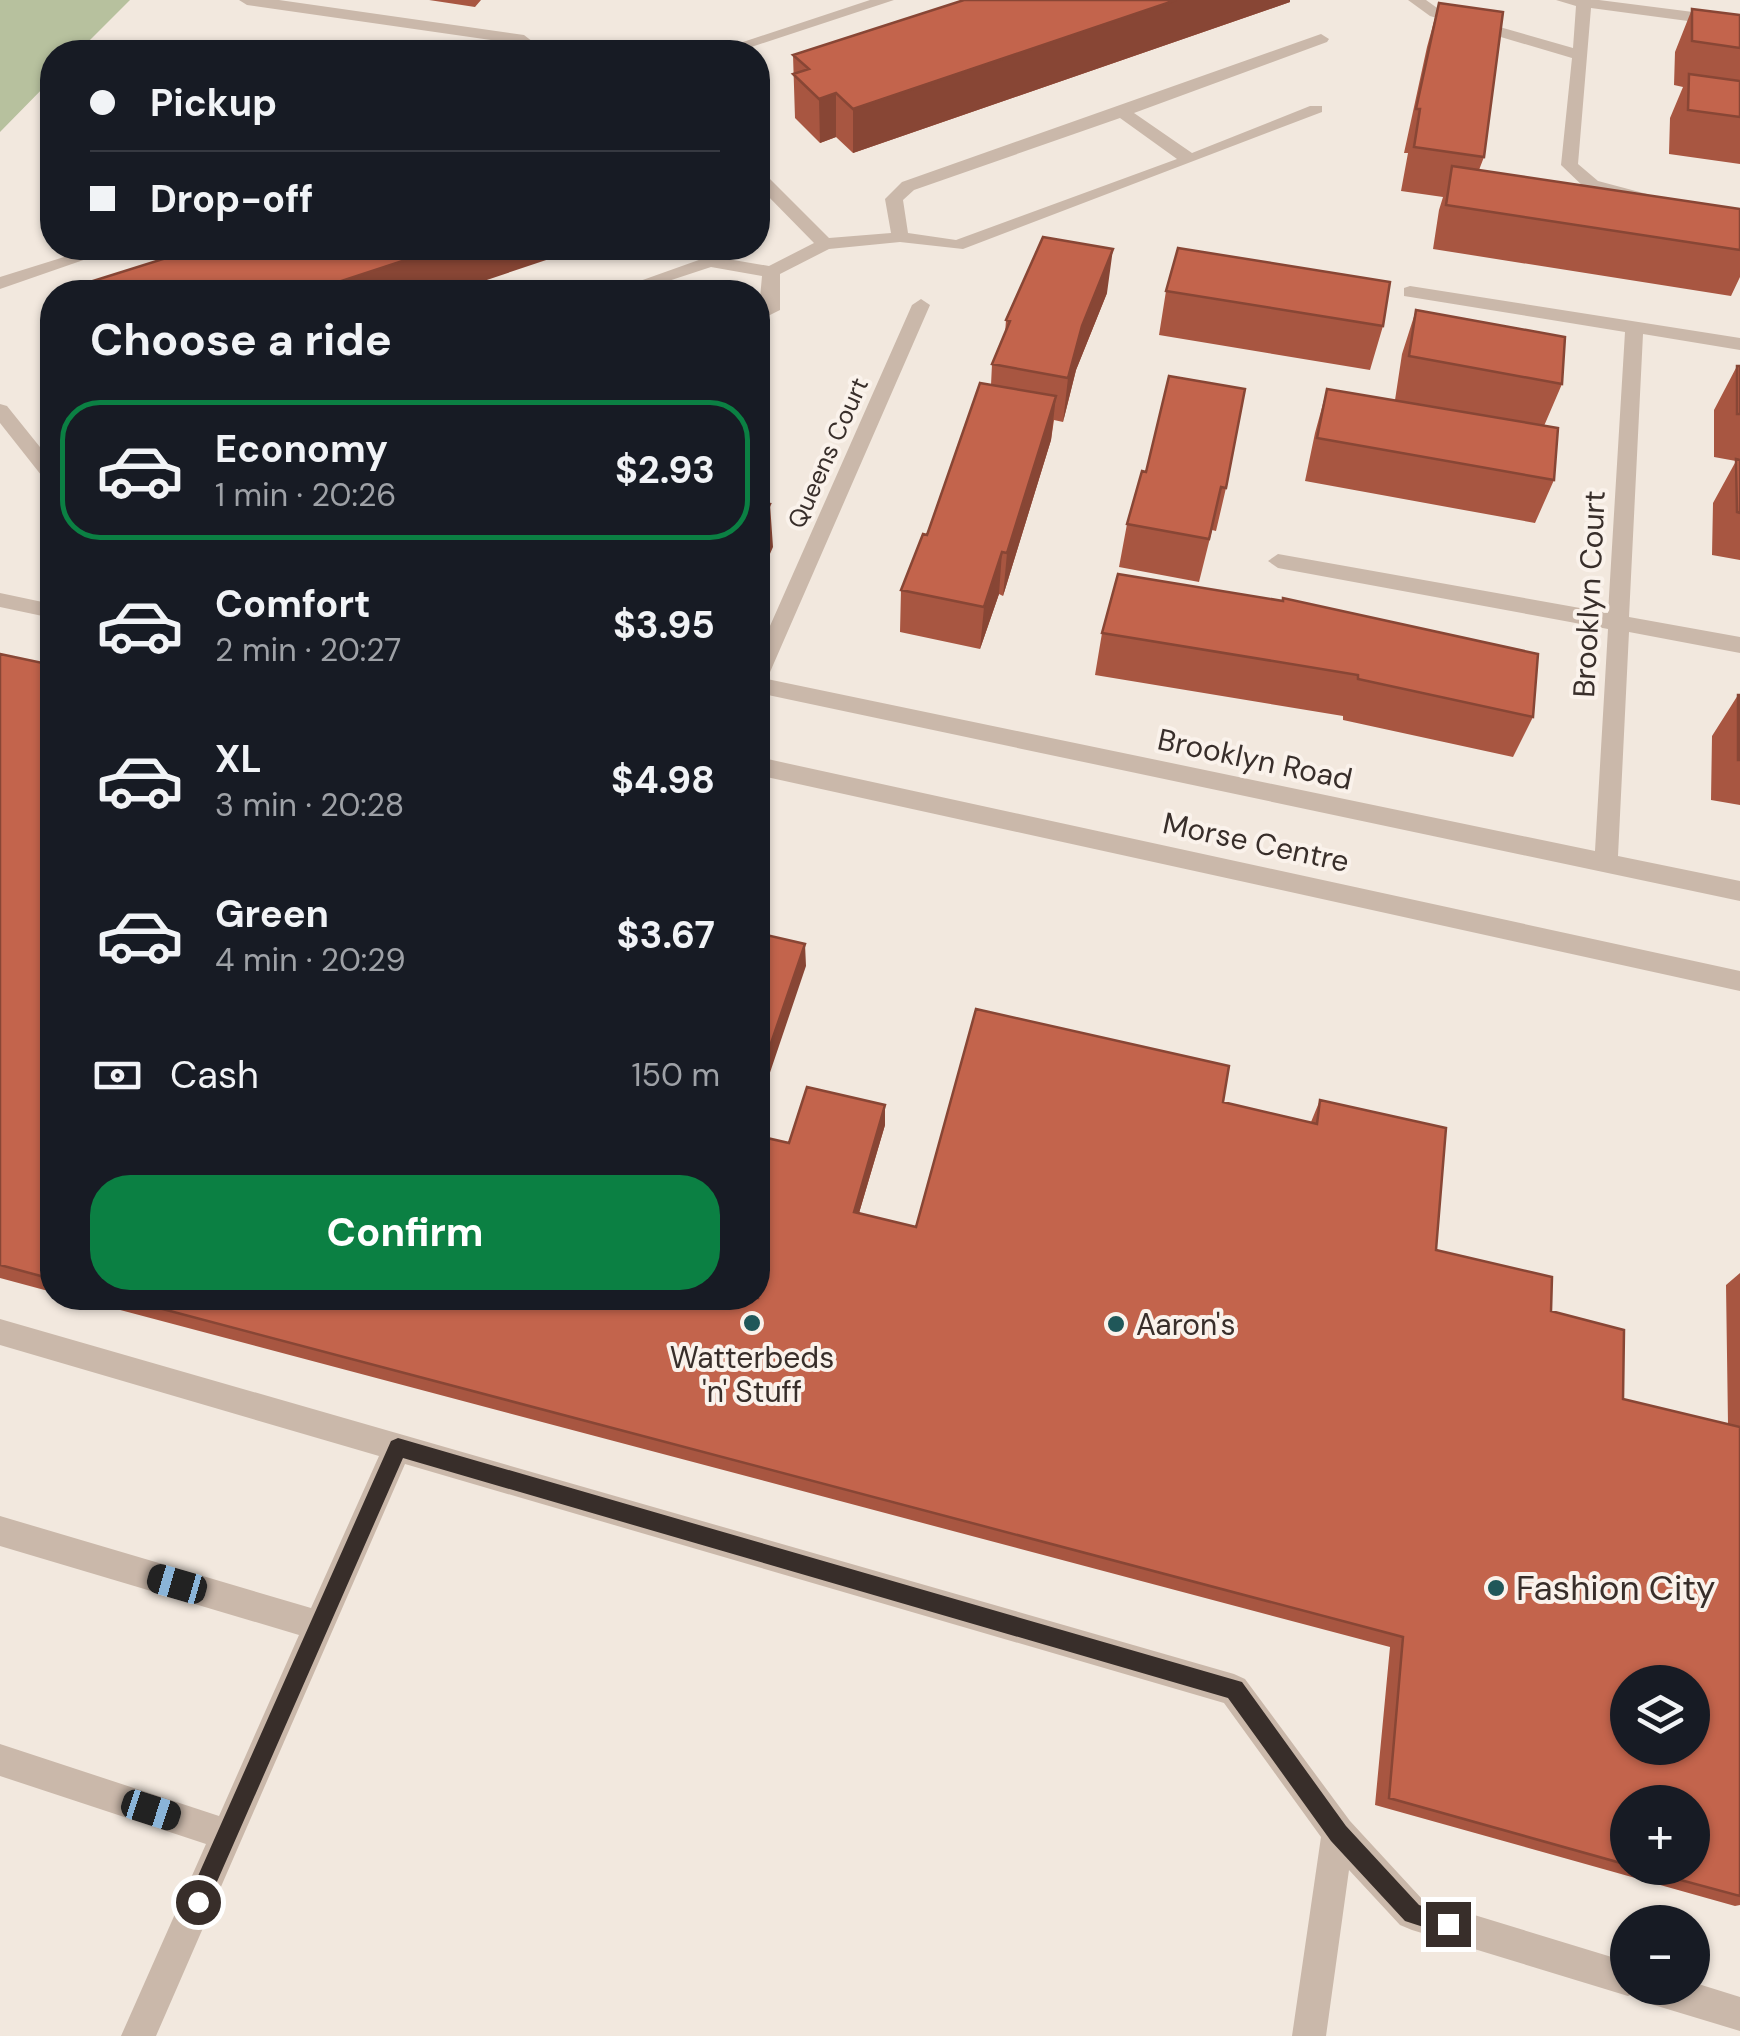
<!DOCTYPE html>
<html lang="en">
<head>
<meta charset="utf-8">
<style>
	:root { --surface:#171b24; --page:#20242c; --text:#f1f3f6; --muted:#9ea1a6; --line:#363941; --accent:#0b8043 }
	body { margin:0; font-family:"DM Sans",sans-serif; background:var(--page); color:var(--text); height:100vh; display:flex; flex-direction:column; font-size:38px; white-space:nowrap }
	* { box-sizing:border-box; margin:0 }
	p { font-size:32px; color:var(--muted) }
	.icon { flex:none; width:55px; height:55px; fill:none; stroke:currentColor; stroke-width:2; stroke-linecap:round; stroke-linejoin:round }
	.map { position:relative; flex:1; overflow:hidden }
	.drawer { position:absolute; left:40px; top:280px; width:730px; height:1030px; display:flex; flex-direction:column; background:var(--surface); border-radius:40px; box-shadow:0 2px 8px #0004 }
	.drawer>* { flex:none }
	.top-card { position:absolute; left:40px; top:40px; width:730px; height:220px; border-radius:40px; box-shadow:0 2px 8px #0004; display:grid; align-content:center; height:220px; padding:0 50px; background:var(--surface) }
	.controls { position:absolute; left:1610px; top:1665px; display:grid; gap:20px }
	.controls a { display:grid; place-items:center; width:100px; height:100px; border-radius:50%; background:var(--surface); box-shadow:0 2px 8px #0004; font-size:50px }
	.end { position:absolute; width:45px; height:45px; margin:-22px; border:12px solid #382e2a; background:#fff; box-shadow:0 0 0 5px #fff }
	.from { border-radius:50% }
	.car { position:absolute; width:30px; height:60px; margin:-30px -15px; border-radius:12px; box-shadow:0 0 8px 2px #0007; background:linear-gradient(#222 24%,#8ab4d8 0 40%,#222 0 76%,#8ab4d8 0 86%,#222 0) }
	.top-card b { display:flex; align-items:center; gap:35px; height:95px; font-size:38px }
	.top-card b+b { border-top:2px solid var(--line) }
	.top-card i { width:25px; height:25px; background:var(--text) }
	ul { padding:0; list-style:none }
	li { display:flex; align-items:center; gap:30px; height:140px; margin:0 20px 15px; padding:0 30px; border:5px solid transparent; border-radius:40px }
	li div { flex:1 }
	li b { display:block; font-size:38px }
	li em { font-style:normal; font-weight:700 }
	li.on { border-color:var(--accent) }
	li>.icon { width:90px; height:90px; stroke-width:1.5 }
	h2 { padding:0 50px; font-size:45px; line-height:120px }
	.pay { display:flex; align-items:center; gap:25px; height:110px; padding:0 50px; font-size:38px }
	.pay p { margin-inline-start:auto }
	.cta { display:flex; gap:20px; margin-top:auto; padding:20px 50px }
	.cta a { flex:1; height:115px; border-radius:40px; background:var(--accent); color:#fff; font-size:40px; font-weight:700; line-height:115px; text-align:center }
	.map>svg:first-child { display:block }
</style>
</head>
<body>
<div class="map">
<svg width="1740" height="2036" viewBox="0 0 1740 2036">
	<rect width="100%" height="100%" fill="#f2e8de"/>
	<!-- green -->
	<path fill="#b7c19e" d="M0 0H130L78 52H52V79L0 132Z"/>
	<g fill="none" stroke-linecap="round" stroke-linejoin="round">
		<!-- minor -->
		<path fill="#cab8aa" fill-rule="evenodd" d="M239 0H279L524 35 546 52H529L519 44 247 5Z
			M870 0H894L736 52H713Z
			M1408 0H1426L1440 10 1573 48 1576 6 1556 0H1599L1740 18V28L1591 8 1578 164 1598 181 1647 194V202L1641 203 1586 189 1561 165 1572 58 1430 16Z
			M1321 34 1329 39 1327 42 1134 113 1192 153 1310 106H1322V112L963 249 900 242 829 249 780 274V310L758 321 762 276 711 267 635 292H609L710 256 769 266 814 243 758 186V172L764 173 829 238 891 233 885 199 902 182ZM1120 118 1177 159 956 240 908 233 903 200 914 190Z
			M93 248H118L0 289V277Z
			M1410 286 1740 338V350L1643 334 1629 617 1740 637V653L1629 632 1618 856 1740 881V901L758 693V653L912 305 921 299 930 305 767 679 1595 851 1608 629 1278 568 1268 561 1278 554 1608 613 1625 332 1404 296V288Z
			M0 404 7 406 52 462V482L45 480 0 423Z
			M0 593 52 604V618L0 607Z
			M758 757 1740 971V991L758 775Z
			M0 1319 1234 1674 1245 1679 1350 1821 1422 1899 1628 1962V1988H1692V1982L1740 1997V2031L1654 2005 1642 2000 1638 1992 1628 1996 1412 1930 1400 1925 1349 1870 1326 2036H1292L1321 1837 1224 1703 405 1464 156 2036H121L206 1844 0 1776V1744L219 1816 299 1635 0 1546V1516L311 1608 379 1456 0 1345Z"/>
	</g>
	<!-- wall -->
	<path fill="#a85641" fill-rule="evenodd" d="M429 0H481L475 7Z
		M964 0H1290V2L853 153 836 137 820 143 795 118 793 55Z
		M1439 3 1484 157 1479 170 1740 209V277L1731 296 1433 249 1439 210 1443 197 1401 191 1408 153H1404L1427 47Z
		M1692 9 1740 15V164L1669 154 1670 118 1683 87 1674 85 1675 52Z
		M1166 291 1383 326 1370 370 1159 335Z
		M1107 293 1076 370 1063 422 1054 420 1051 440 1003 596 999 594 980 649 900 632 901 590 927 535 991 385 992 364 1005 334 1006 320Z
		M1416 310 1562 384 1544 426 1554 480 1535 523 1305 481 1315 433 1327 389 1439 408 1395 400 1402 354Z
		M1737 366H1740V560L1712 555 1713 503 1736 461 1714 457V410Z
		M1142 471 1226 488 1216 531 1212 530 1199 582 1119 567 1127 524Z
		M1118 574 1533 717 1513 757 1343 720V716L1095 675 1102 633Z
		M0 654 52 665V1292L0 1278Z
		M1738 695H1740V805L1711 800 1712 736Z
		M1320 1100 1436 1250 1551 1311 1623 1399 1728 1424 1726 1285 1740 1273V1905L1735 1906 1375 1805 1390 1647 75 1298H758L789 1143 885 1125 859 1213 916 1227 1223 1102 1311 1122ZM1628 1802 1692 1868H1628Z"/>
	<!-- shaded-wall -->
	<path fill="#884635" d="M1176 0H1290V2L853 153V109Z
		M836 93V137L820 143 819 99Z
		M443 248H582L451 292H308Z
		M1113 249 1107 293 1076 370 1063 422 1068 378 1082 326Z
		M1056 396 1051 440 1003 596 1007 553Z
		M770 504 773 547 758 581V531Z
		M1002 552 999 594 980 649 984 607Z
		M805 944 806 966 758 1108V1081Z
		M885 1105V1125L854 1230V1212Z"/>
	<!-- building -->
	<path fill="#c3644c" stroke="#884635" stroke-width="2.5" fill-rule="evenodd" d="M964 0H1176L853 109 836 93 819 99 793 74 809 69 793 55Z
		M1439 3 1503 12 1484 157 1414 147 1420 109H1416Z
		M1692 9 1740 15V48L1692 41Z
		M1689 74 1740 81V117L1688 110Z
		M1452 166 1740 209V250L1446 205Z
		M1043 237 1113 249 1082 326 1068 378 992 364 1010 321 1006 320Z
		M198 248H442L308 292H58Z
		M1178 248 1390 282 1383 326 1166 291Z
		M1416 310 1565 337 1562 384 1409 356Z
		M52 316V329L46 318Z
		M1737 366H1740V414H1737Z
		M1169 376 1245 389 1226 488 1221 487 1209 539 1127 524 1142 471 1146 472Z
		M980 383 1056 396 1007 553 1002 552 984 607 901 590 923 534 927 535Z
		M1327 389 1558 428 1554 480 1317 438Z
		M1736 459 1740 460V513L1737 512Z
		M758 502 770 504 758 531Z
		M1118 574 1283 601V598L1538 654 1533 717 1358 679V675L1102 633Z
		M0 654 52 665V1279L0 1265Z
		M1738 695H1740V760H1738Z
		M758 933 805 944 758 1081Z
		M976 1009 1229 1066 1223 1102 1317 1124 1320 1100 1446 1128 1436 1250 1552 1277 1551 1311 1624 1330 1623 1399 1740 1427V1896L1636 1868H1692V1802H1628V1865L1389 1798 1403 1637 121 1298H758V1136L789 1143 807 1087 885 1105 854 1212 916 1227ZM1628 1682H1692V1748H1628Z"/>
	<!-- route -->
	<path fill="#382e2a" d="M398 1438 1242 1682 1346 1826 1419 1905 1456 1917V1932L1448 1935 1405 1921 1331 1841 1228 1698 403 1458 205 1909H190V1894L391 1441Z"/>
	<!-- markers -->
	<g fill="#205759" stroke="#faf2eb" stroke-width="4">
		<circle cx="752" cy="1323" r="10"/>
		<circle cx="1116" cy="1324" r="10"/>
		<circle cx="1496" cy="1588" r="10"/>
	</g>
	<g text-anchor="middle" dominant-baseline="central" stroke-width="8" stroke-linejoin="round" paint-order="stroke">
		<!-- far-street labels -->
		<g font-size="25" fill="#382e2a" stroke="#faf2eb">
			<text transform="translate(828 453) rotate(-66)">Queens Court</text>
		</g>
		<!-- street labels -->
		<g font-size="30" fill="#382e2a" stroke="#faf2eb">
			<text transform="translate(1589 594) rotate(-87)">Brooklyn Court</text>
			<text transform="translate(1255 759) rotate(12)">Brooklyn Road</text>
			<text transform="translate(1256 842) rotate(12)">Morse Centre</text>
		</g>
		<!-- poi labels -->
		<g font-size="30" fill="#382e2a" stroke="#faf2eb" text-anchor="start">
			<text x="1136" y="1324">Aaron's</text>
			<text x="752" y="1357" text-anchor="middle">Watterbeds<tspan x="752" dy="34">'n' Stuff</tspan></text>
		</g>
		<!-- near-poi labels -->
		<g font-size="35" fill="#382e2a" stroke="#faf2eb" text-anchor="start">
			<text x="1516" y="1588">Fashion City</text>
		</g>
	</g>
</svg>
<div class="controls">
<a><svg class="icon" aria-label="layers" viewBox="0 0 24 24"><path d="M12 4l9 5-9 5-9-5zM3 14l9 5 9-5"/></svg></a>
<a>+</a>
<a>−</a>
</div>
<i class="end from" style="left:198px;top:1902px"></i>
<i class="end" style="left:1448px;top:1924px"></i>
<i class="car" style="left:177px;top:1584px;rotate:286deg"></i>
<i class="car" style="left:151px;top:1810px;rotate:108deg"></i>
<div class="top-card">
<b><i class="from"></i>Pickup</b>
<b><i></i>Drop-off</b>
</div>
<section class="drawer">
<h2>Choose a ride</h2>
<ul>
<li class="on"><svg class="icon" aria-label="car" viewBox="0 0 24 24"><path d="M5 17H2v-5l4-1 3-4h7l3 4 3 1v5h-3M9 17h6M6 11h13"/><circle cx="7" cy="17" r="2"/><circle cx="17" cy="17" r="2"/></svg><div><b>Economy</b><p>1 min · 20:26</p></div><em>$2.93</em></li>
<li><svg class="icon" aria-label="car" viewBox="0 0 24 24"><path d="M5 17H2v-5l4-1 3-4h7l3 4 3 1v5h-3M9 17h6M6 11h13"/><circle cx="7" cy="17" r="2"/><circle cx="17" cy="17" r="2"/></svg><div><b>Comfort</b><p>2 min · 20:27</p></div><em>$3.95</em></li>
<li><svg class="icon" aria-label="car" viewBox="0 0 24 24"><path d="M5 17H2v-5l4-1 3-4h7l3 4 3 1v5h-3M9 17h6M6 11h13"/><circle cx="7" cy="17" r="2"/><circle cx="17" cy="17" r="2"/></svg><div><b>XL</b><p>3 min · 20:28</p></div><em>$4.98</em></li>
<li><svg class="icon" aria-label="car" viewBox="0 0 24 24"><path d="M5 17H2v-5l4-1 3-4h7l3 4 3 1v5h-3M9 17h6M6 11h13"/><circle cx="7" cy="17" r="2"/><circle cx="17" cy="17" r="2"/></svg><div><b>Green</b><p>4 min · 20:29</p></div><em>$3.67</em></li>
</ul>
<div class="pay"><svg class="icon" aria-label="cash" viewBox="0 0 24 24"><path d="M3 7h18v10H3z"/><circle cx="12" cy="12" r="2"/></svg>Cash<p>150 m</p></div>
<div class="cta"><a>Confirm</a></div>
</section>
</div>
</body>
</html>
